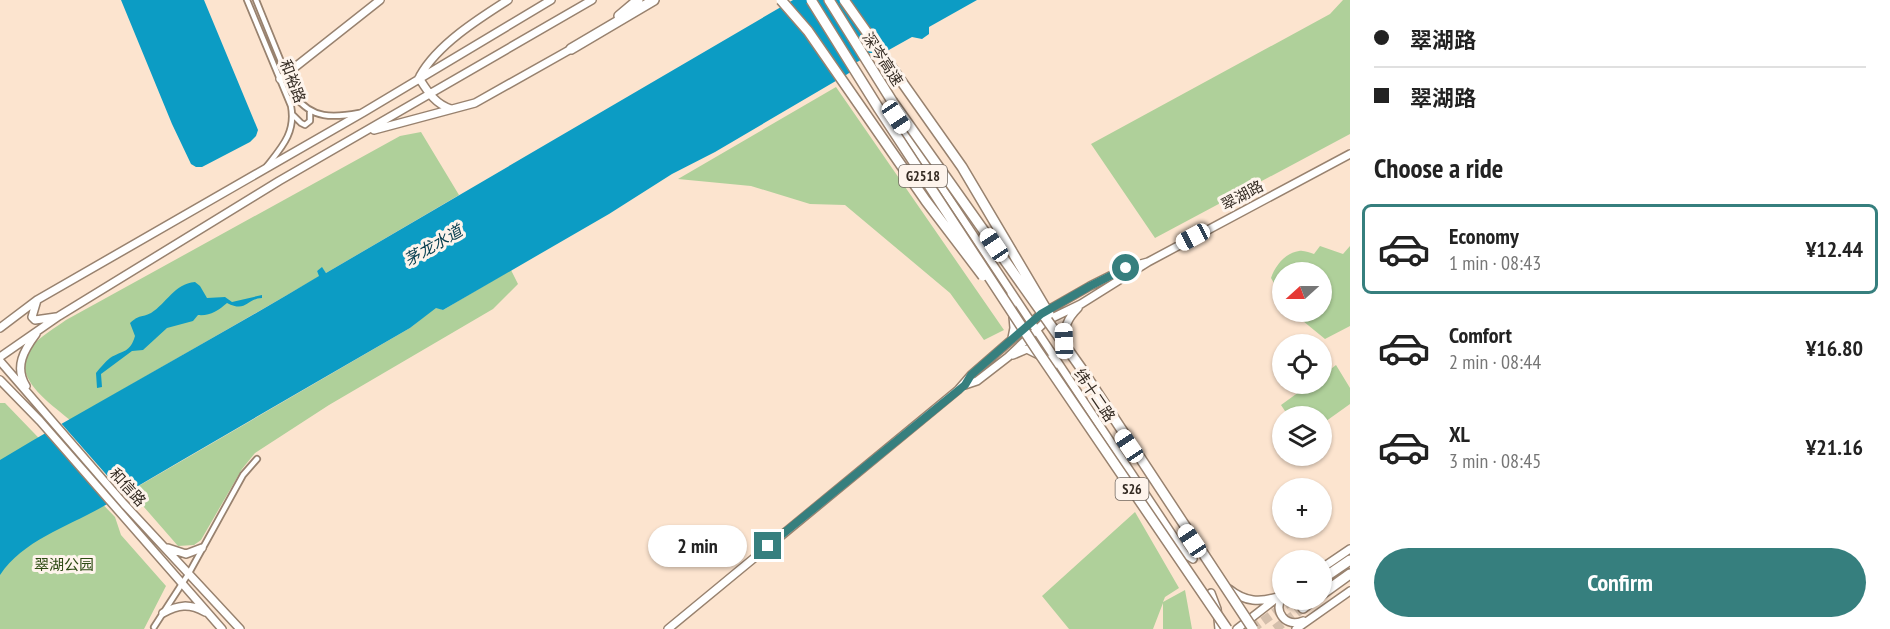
<!DOCTYPE html>
<html lang="en">
<head>
<meta charset="utf-8">
<style>
	:root { --surface:#fff; --page:#f2f2f2; --text:#222; --muted:#767676; --line:#e0e0e0; --accent:#367f7e }
	body { margin:0; font-family:"PT Sans Narrow","Noto Sans SC",sans-serif; background:var(--page); color:var(--text); height:100vh; display:flex; flex-direction:column; font-size:22px; white-space:nowrap }
	* { box-sizing:border-box; margin:0 }
	p { font-size:20px; color:var(--muted) }
	.icon { flex:none; width:33px; height:33px; fill:none; stroke:currentColor; stroke-width:2; stroke-linecap:round; stroke-linejoin:round }
	.map { position:relative; flex:1; overflow:hidden }
	.details { display:flex; flex-direction:column; background:var(--surface); width:540px }
	.details>* { flex:none }
	.top-card { display:grid; align-content:center; height:132px; padding:0 24px; background:var(--surface) }
	.needle { width:39px; rotate:249deg }
	.tools { position:absolute; left:1272px; top:262px; display:grid; gap:12px }
	.tools a { display:grid; place-items:center; width:60px; height:60px; border-radius:50%; background:var(--surface); box-shadow:0 2px 4px #0004; font-size:30px }
	.end { position:absolute; width:27px; height:27px; margin:-14px; border:8px solid #367f7e; background:#fff; box-shadow:0 0 0 3px #fff }
	.from { border-radius:50% }
	.bubble { position:absolute; height:42px; border-radius:21px; background:var(--surface); box-shadow:0 2px 4px #0004; font-size:20px; font-weight:600; line-height:42px; text-align:center }
	.car { position:absolute; width:18px; height:36px; margin:-18px -9px; border-radius:8px; box-shadow:0 0 4px 2px #0007; background:linear-gradient(#fff 24%,#345 0 40%,#fff 0 76%,#345 0 86%,#fff 0) }
	.top-card b { display:flex; align-items:center; gap:21px; height:57px; font-size:22px }
	.top-card b+b { border-top:2px solid var(--line) }
	.top-card i { width:15px; height:15px; background:var(--text) }
	ul { padding:0; list-style:none }
	li { display:flex; align-items:center; gap:18px; height:90px; margin:0 12px 9px; padding:0 12px; border:3px solid transparent; border-radius:9px }
	li div { flex:1 }
	li b { display:block; font-size:22px }
	li em { font-style:normal; font-weight:600 }
	li.active { border-color:var(--accent) }
	li>.icon { width:54px; height:54px; stroke-width:1.5 }
	h2 { padding:0 24px; font-size:27px; line-height:72px }
	.primary-button { display:flex; gap:12px; margin-top:auto; padding:12px 24px }
	.primary-button a { flex:1; height:69px; border-radius:36px; background:var(--accent); color:#fff; font-size:24px; font-weight:600; line-height:69px; text-align:center }
	main { display:flex; flex:1; min-height:0 }
	.map>svg:first-child { display:block }
</style>
</head>
<body>
<main>
<div class="map">
<svg width="1350" height="629" viewBox="0 0 1350 629">
	<rect width="100%" height="100%" fill="#fce4cf"/>
	<!-- green -->
	<path fill="#afd09a" d="M1343 0H1350V134L1155 238 1091 144 1330 14Z
		M836 87 1004 330 984 340 950 293 845 205 810 204 751 186 678 179Z
		M421 132 459 195 326 273 322 268 317 271 320 276 70 420C50 403 7 375 32 346 41 336 55 328 66 320L400 136Z
		M1320 246 1343 254 1350 246V326L1325 339 1292 312H1322V273H1282V297L1271 278C1275 266 1285 253 1299 251 1304 250 1310 253 1314 254Z
		M511 270 518 284 493 309 329 405 255 453 242 469 201 540 194 545 178 546 130 491 410 328 436 307 443 310Z
		M1336 365 1350 388V404L1322 424V417H1289L1281 405 1310 384H1322V376Z
		M0 403H5L115 517 121 535 166 586 144 629H0Z
		M1135 512 1179 588 1165 597 1163 602 1185 590 1192 629H1163V603L1153 629H1069L1042 596Z"/>
	<!-- water -->
	<path fill="#0c9cc4" d="M121 0H204L258 130 256 136 250 142 202 167H196L191 164 172 124Z
		M793 0H977L929 27V34L922 39 912 37 887 51 878 53H865L863 59 857 62 852 71 846 75 715 152 672 174 609 214 443 310 436 308 410 328C310 386 209 444 109 503 73 525 25 538 0 575V460C106 397 214 339 319 276L317 271 322 267 326 273Z
		M195 282 200 286 207 298 225 297 232 302 262 295V298C245 299 247 313 227 303 218 311 210 316 198 315L193 321 167 328 143 350 132 351 101 374 102 387 97 388 96 373C100 368 105 362 110 358 123 350 130 353 135 336L130 323C140 314 141 318 151 313 167 303 174 284 195 282Z"/>
	<!-- pier -->
	<path fill="#fce4cf" d="M60 422 126 497 110 506 43 431Z"/>
	<g fill="none" stroke-linecap="round" stroke-linejoin="round">
		<!-- highway-tunnel -->
		<path stroke="#d4bfac" stroke-width="9" stroke-dasharray="9 4.5" stroke-linecap="butt" d="M1252 629 1292 600
			M1275 629 1303 608"/>
		<defs>
			<path id="street" d="M247 0 291 106C296 132 282 147 267 166
				M256 0 295 96C312 119 333 118 359 113
				M293 115 301 123 305 125 310 121V112
				M154 627 189 573 243 475 257 459"/>
			<path id="secondary" d="M420 76C437 45 478 19 508 0
				M419 78C428 92 435 104 451 109
				M280 79 380 0
				M895 117 1185 554 1193 559
				M374 130 475 103 571 49
				M1011 293 1014 328 1012 338
				M37 300 32 317 35 320 56 317
				M0 328 37 300 364 112 551 0
				M1065 343C1064 327 1067 319 1078 308
				M1013 355 1027 349 1057 364
				M0 357 59 316 279 181 592 0
				M0 361 124 504 240 629
				M0 380 40 421 222 629
				M965 385 977 381 1008 357 1046 321 1081 304 1148 262 1350 154
				M26 386C14 367 24 350 36 334
				M168 548 186 554 202 548
				M1322 568 1350 549
				M1229 589C1245 602 1260 603 1280 596
				M1211 593 1217 609 1219 629
				M1282 597C1273 612 1286 628 1303 621
				M163 613C178 605 189 603 205 612
				M668 629 958 390 971 375 1041 314 1090 286 1126 268 1148 262
				M1237 629 1273 601
				M1296 629 1350 591"/>
			<path id="highway" d="M829 0 892 101
				M619 16 638 0
				M571 49 654 0
				M1322 579 1350 560
				M1322 594 1350 574
				M1303 608 1313 600"/>
		</defs>
		<!-- street casing -->
		<use href="#street" stroke="#98826f" stroke-width="8"/>
		<!-- secondary casing -->
		<use href="#secondary" stroke="#98826f" stroke-width="10"/>
		<!-- highway casing -->
		<use href="#highway" stroke="#98826f" stroke-width="12"/>
		<!-- street -->
		<use href="#street" stroke="#fff" stroke-width="4.5"/>
		<!-- secondary -->
		<use href="#secondary" stroke="#fff" stroke-width="7"/>
		<!-- highway -->
		<use href="#highway" stroke="#fff" stroke-width="9"/>
		<defs>
			<path id="highway-bridge" d="M781 0 808 31 926 201 983 276
				M811 0 879 109 1037 350 1227 629
				M844 0 962 167 1049 314
				M892 101 1081 368 1253 629"/>
		</defs>
		<!-- highway-bridge casing -->
		<use href="#highway-bridge" stroke="#98826f" stroke-width="12" stroke-linecap="butt"/>
		<!-- highway-bridge -->
		<use href="#highway-bridge" stroke="#fff" stroke-width="9"/>
	</g>
	<g fill="none" stroke-linecap="round" stroke-linejoin="round">
		<!-- route -->
		<path stroke="#367f7e" stroke-width="8" d="M768 546 965 385 971 375 1041 314 1090 286 1126 268"/>
	</g>
	<g text-anchor="middle" dominant-baseline="central" stroke-width="6" stroke-linejoin="round" paint-order="stroke">
		<!-- shield labels -->
		<g fill="#fef4ec" stroke="#70675f" stroke-width="1.5">
			<rect x="899" y="165" width="48" height="22" rx="4.5"/>
			<rect x="1115.5" y="478" width="33" height="22" rx="4.5"/>
		</g>
		<g font-size="14" font-weight="bold" fill="#332a22">
			<text x="923" y="176">G2518</text>
			<text x="1132" y="489">S26</text>
		</g>
		<!-- street labels -->
		<g font-size="15" fill="#332a22" stroke="#fef4ec">
			<text transform="translate(883 59) rotate(57)">深岑高速</text>
			<text transform="translate(293 81) rotate(69)">和裕路</text>
			<text transform="translate(1242 195) rotate(-28)">翠湖路</text>
			<text transform="translate(1095 395) rotate(56)">纬十二路</text>
			<text transform="translate(128 487) rotate(48)">和信路</text>
		</g>
		<!-- park labels -->
		<g font-size="15" fill="#2c4a12" stroke="#fef4ec">
			<text x="64" y="564">翠湖公园</text>
		</g>
		<!-- water labels -->
		<g font-size="16" font-style="italic" fill="#073e4f" stroke="#fef4ec">
			<text transform="translate(433 245) rotate(-30)">茅龙水道</text>
		</g>
	</g>
</svg>
<div class="tools">
<a><svg class="needle" viewBox="-14 -14 28 28"><path d="M0-13l5 13h-10z" fill="#e53935"/><path d="M0 13l5-13h-10z" fill="#767676"/></svg></a>
<a><svg class="icon" aria-label="locate" viewBox="0 0 24 24"><circle cx="12" cy="12" r="6"/><path d="M12 2v4M12 18v4M2 12h4M18 12h4"/></svg></a>
<a><svg class="icon" aria-label="layers" viewBox="0 0 24 24"><path d="M12 4l9 5-9 5-9-5zM3 14l9 5 9-5"/></svg></a>
<a>+</a>
<a>−</a>
</div>
<i class="end from" style="left:1126px;top:268px"></i>
<i class="end" style="left:768px;top:546px"></i>
<div class="bubble" style="left:648px;top:525px;width:99px">2 min</div>
<i class="car" style="left:896px;top:117px;rotate:146deg"></i>
<i class="car" style="left:1193px;top:237px;rotate:242deg"></i>
<i class="car" style="left:994px;top:245px;rotate:326deg"></i>
<i class="car" style="left:1064px;top:341px;rotate:358deg"></i>
<i class="car" style="left:1129px;top:446px;rotate:326deg"></i>
<i class="car" style="left:1192px;top:541px;rotate:326deg"></i>
</div>
<section class="details">
<div class="top-card">
<b><i class="from"></i>翠湖路</b>
<b><i></i>翠湖路</b>
</div>
<h2>Choose a ride</h2>
<ul>
<li class="active"><svg class="icon" aria-label="car" viewBox="0 0 24 24"><path d="M5 17H2v-5l4-1 3-4h7l3 4 3 1v5h-3M9 17h6M6 11h13"/><circle cx="7" cy="17" r="2"/><circle cx="17" cy="17" r="2"/></svg><div><b>Economy</b><p>1 min · 08:43</p></div><em>¥12.44</em></li>
<li><svg class="icon" aria-label="car" viewBox="0 0 24 24"><path d="M5 17H2v-5l4-1 3-4h7l3 4 3 1v5h-3M9 17h6M6 11h13"/><circle cx="7" cy="17" r="2"/><circle cx="17" cy="17" r="2"/></svg><div><b>Comfort</b><p>2 min · 08:44</p></div><em>¥16.80</em></li>
<li><svg class="icon" aria-label="car" viewBox="0 0 24 24"><path d="M5 17H2v-5l4-1 3-4h7l3 4 3 1v5h-3M9 17h6M6 11h13"/><circle cx="7" cy="17" r="2"/><circle cx="17" cy="17" r="2"/></svg><div><b>XL</b><p>3 min · 08:45</p></div><em>¥21.16</em></li>
</ul>
<div class="primary-button"><a>Confirm</a></div>
</section>
</main>
</body>
</html>
